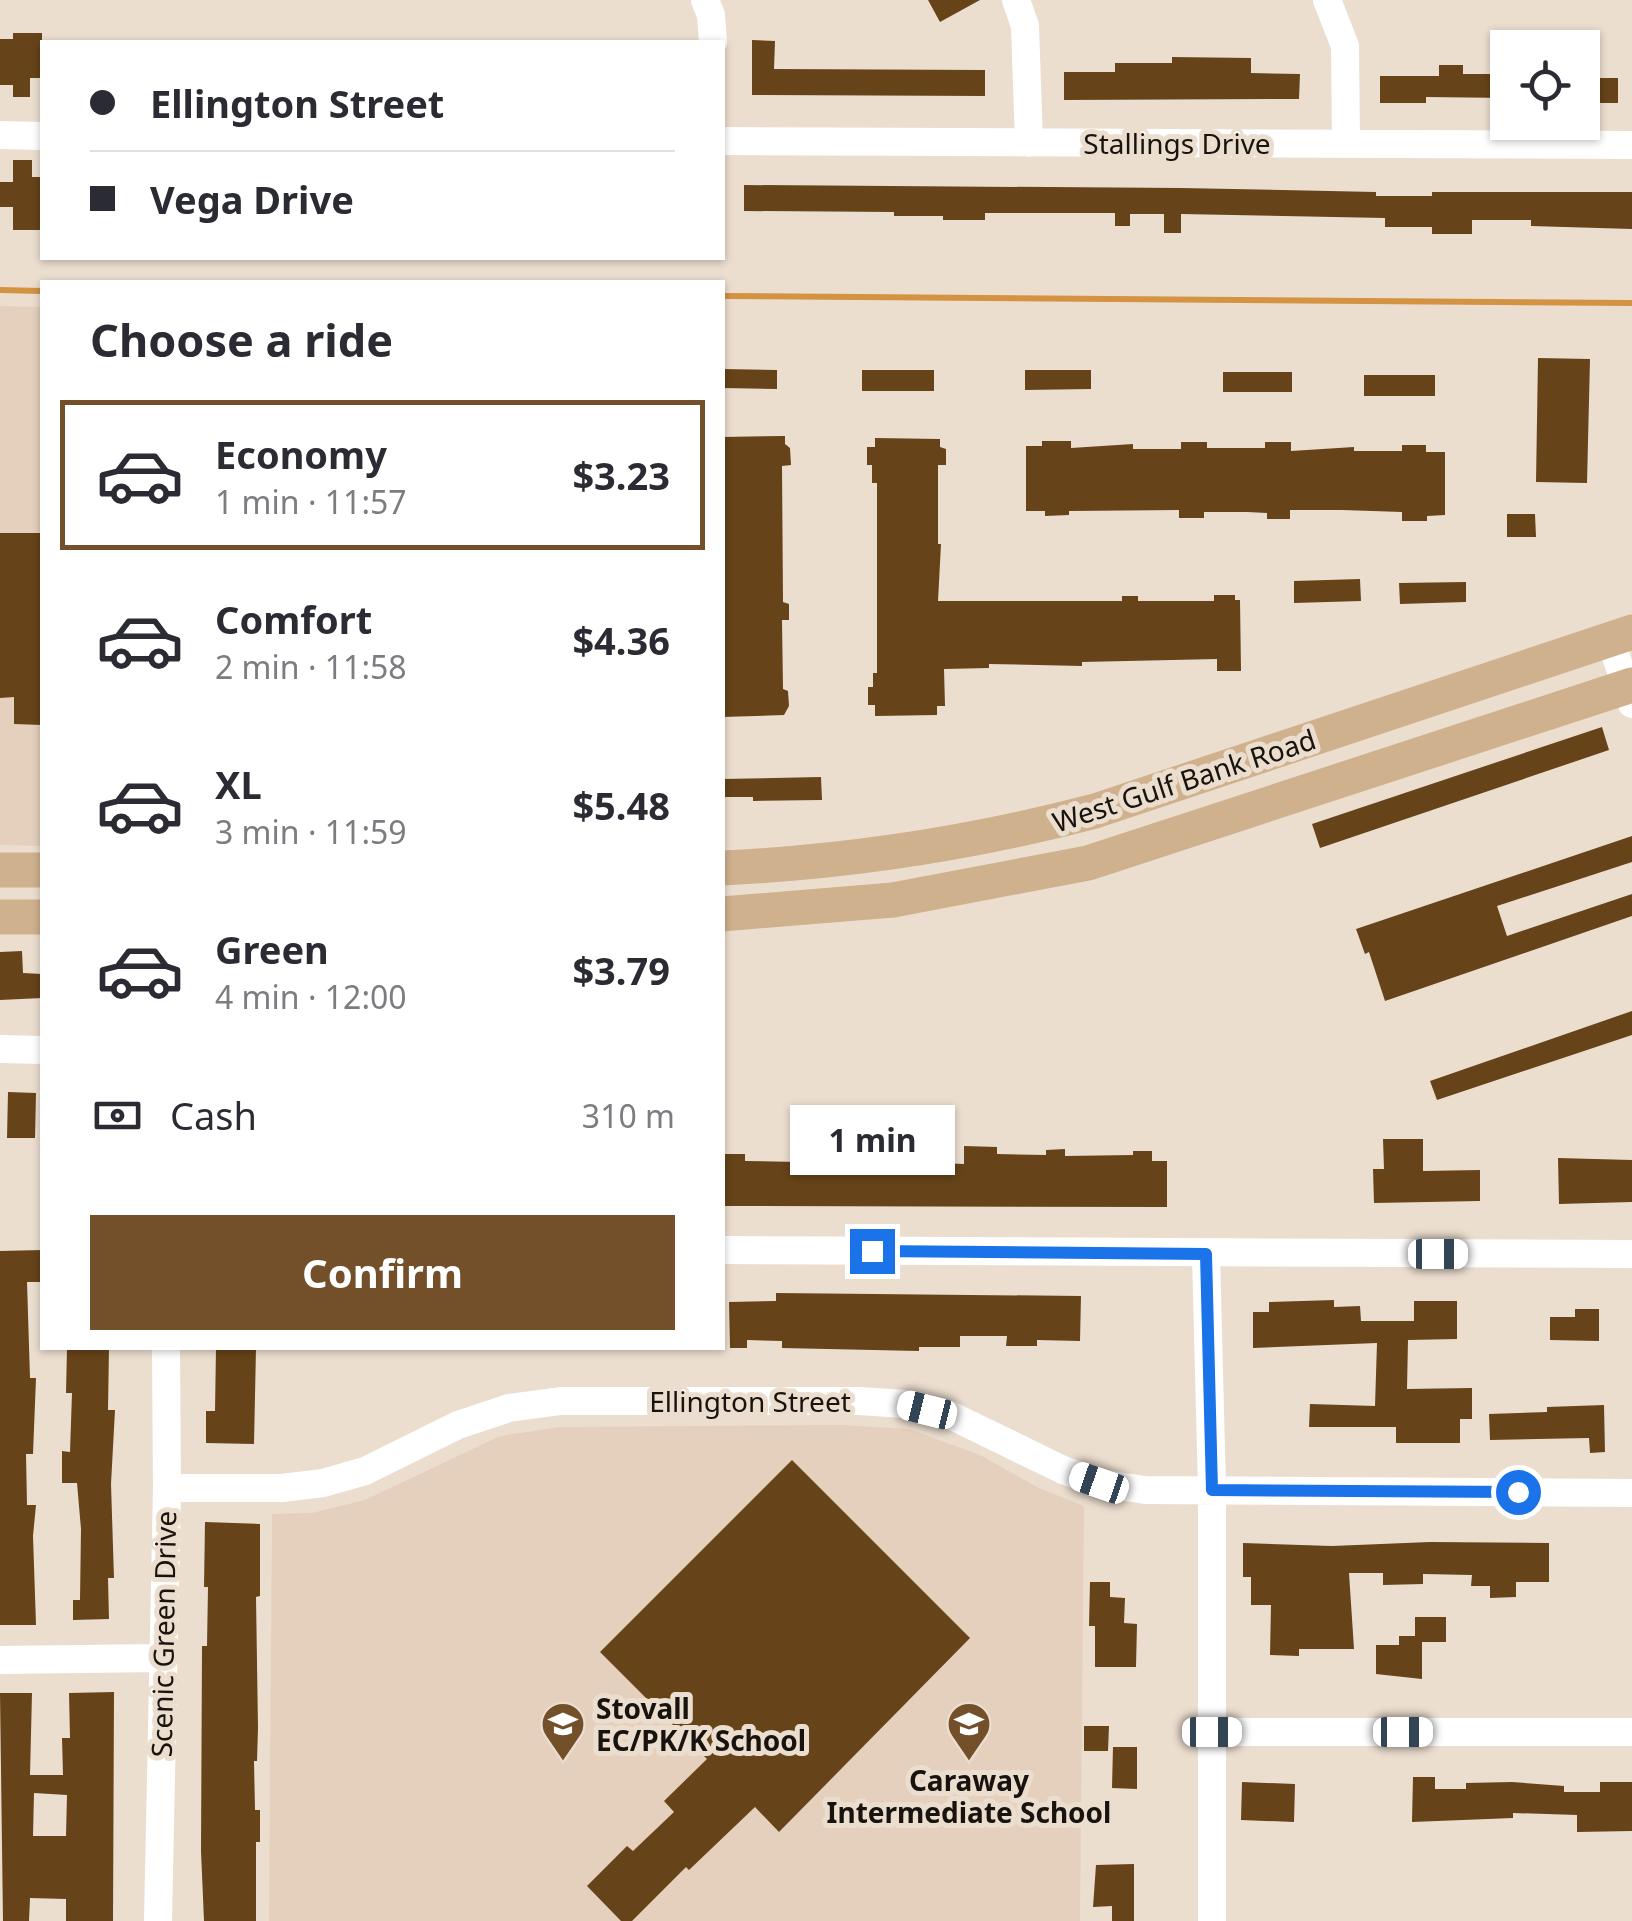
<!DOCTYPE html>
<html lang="en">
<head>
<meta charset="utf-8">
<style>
	:root { --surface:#fff; --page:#f2f2f3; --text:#2b2b33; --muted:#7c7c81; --line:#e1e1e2; --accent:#735029 }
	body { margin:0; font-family:"Noto Sans",sans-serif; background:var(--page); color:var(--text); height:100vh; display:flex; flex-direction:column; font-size:38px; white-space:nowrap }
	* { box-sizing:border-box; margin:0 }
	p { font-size:32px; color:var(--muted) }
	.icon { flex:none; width:55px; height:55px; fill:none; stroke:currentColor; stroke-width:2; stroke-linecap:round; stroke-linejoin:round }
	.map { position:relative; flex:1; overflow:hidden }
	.details { position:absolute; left:40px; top:280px; width:685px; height:1070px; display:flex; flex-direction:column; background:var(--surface); border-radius:0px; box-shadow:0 2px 8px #0004 }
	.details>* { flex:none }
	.banner { position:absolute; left:40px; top:40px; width:685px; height:220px; border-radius:0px; box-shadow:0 2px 8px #0004; display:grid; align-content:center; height:220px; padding:0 50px; background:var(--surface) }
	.buttons { position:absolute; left:1490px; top:30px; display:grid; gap:20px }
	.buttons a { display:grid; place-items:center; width:110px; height:110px; border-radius:0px; background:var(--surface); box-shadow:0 2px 8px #0004; font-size:50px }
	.end { position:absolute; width:45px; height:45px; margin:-22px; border:12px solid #1a73e8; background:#fff; box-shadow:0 0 0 5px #fff }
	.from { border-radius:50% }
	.bubble { position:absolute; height:70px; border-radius:0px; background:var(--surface); box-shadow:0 2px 8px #0004; font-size:32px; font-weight:700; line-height:70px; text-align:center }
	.car { position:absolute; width:30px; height:60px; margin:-30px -15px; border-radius:12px; box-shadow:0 0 8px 2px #0007; background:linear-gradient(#fff 24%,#345 0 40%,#fff 0 76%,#345 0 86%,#fff 0) }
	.banner b { display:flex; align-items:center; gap:35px; height:95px; font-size:38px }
	.banner b+b { border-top:2px solid var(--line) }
	.banner i { width:25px; height:25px; background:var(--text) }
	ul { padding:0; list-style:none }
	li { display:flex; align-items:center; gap:30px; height:150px; margin:0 20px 15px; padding:0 30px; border:5px solid transparent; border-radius:0px }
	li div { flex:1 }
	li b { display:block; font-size:38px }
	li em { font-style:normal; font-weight:700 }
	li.selected { border-color:var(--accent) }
	li>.icon { width:90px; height:90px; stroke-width:1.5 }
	h2 { padding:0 50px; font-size:45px; line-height:120px }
	.pay { display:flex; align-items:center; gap:25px; height:110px; padding:0 50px; font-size:38px }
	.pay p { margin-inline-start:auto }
	.cta { display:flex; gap:20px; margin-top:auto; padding:20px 50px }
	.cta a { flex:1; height:115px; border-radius:0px; background:var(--accent); color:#fff; font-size:40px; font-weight:700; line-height:115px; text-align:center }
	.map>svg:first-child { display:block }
</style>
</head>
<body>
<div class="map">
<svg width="1632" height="1921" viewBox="0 0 1632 1921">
	<rect width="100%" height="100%" fill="#ecdecf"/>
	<!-- built -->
	<path fill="#e4d0bc" d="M0 306 42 307V846L0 845Z
		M841 1425 909 1429 980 1455 1039 1488 1084 1506 1080 1921H269L272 1514 312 1513 365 1500 500 1436 560 1427Z"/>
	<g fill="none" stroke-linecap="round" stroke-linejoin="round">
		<!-- stream -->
		<path stroke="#d49243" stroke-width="6" d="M0 290 42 291
			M722 296 1632 303"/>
	</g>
	<!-- building -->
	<path fill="#664319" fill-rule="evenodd" d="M928 0H980L940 22Z
		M13 33H42V78H30V97H13V85H0V39H13Z
		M752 40 775 41 774 69 985 70V96L752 95Z
		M1172 57 1251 58V73L1300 74 1299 99 1064 100V72H1115V63H1172Z
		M1439 65H1463V74H1508V98L1426 97V103H1380V76H1439Z
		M1582 78H1618V103H1582Z
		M13 160H32V177H42V230H13V207H0V182H13Z
		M744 185 1181 188 1376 192V196H1432V192H1632V229L1531 226V220H1472V234H1432V227H1385V218L1181 214V233H1164V214H1130V226H1115V213H985V220H943V216H894V212L744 211Z
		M1538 358 1590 359 1587 483 1536 482Z
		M722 369 777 370V389L722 388Z
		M862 370H934V391H862Z
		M1025 370H1091V389L1025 390Z
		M1223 372H1292V392H1223Z
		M1364 375H1435V396H1364Z
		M785 436V444L790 448 791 465 782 466 783 602 789 604V620H782L783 689 788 691 789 706 784 715 722 717V437Z
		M875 438 940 439V447L946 449V465H938V544H941L938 601H1122V596H1138V601H1214V595H1235V600H1240L1241 671H1217V659L1082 662V666L989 664V668L944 669 945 706H937V715L875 716V705H868V687H873V673H877V483H872V465H867V447H875Z
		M1042 441H1071V448L1133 444V449H1181V442H1207V448H1265V442H1291V451L1354 447V451H1402V445H1426V452H1445V515L1427 516V521H1402V512L1342 510H1290V519H1267V513L1247 512H1204V518H1179V510L1069 511V515L1045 516V511H1026V446H1042Z
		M1507 514H1535L1536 537H1507Z
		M0 533H42V725L14 724V697L0 698Z
		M1360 579 1361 601 1294 603V581Z
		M1466 582V602L1400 604 1399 583Z
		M1602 727 1609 750 1320 848 1312 824Z
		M821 777 822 800 753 801V797H722V779Z
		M1632 836V862L1497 906 1507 936 1632 894V916L1385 1001 1369 952 1365 954 1356 929Z
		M22 951 23 973 42 974V998L0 1000V952Z
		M1632 1011V1035L1437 1100 1430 1081Z
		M8 1092 36 1093 35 1138H7Z
		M1383 1139H1423V1171L1480 1170V1201L1374 1203 1373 1169H1384Z
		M964 1146 997 1147V1154L1046 1155V1150L1065 1149V1156L1133 1155V1151H1152V1161H1167V1207L722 1206V1154H745V1161L799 1162V1155L839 1156V1152L900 1149 899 1158 915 1159 914 1162 964 1164Z
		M1558 1158 1632 1160V1202L1559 1204Z
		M42 1250V1282H27L30 1378H36L33 1454H26L27 1505H36L33 1536 36 1625H0V1251Z
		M776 1293 1081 1296 1080 1341 1037 1340V1346H1006L1007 1336H960V1347H919V1351L782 1348V1341L747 1340V1348H730L729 1302 776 1301Z
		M1334 1300V1307L1360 1306 1361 1321H1414V1301H1457V1339L1408 1340 1407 1389 1472 1388V1419H1460V1443H1396V1427H1309L1310 1404 1375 1406 1377 1343 1253 1348V1312H1269V1302Z
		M1575 1309H1599V1341L1550 1340V1317H1575Z
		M67 1348H109L108 1410H115L111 1484 114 1578H108L109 1619 73 1620V1600H80L81 1529 77 1483H62V1451L70 1452 72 1393H66Z
		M216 1348H256L254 1444 206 1443V1411H215Z
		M1604 1405 1605 1452 1590 1453 1589 1438 1490 1440 1489 1414 1547 1412V1407Z
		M792 1460 970 1638 779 1832 755 1807 689 1870 686 1867 632 1921H621L587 1886 627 1846 633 1851 674 1812 664 1801 707 1759 600 1652Z
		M205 1522 260 1524V1596L256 1597 258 1728 257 1761H254L255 1810H260V1842H256V1921H204L201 1851 202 1646H207L208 1587H204Z
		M1430 1542 1549 1543V1582H1516V1597L1490 1598V1586H1471L1472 1575 1423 1574V1584L1383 1585V1573H1349L1354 1649H1299V1656L1270 1655 1271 1605H1251V1577H1243V1543L1332 1546Z
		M1090 1582H1110V1597L1125 1598 1124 1623 1137 1624 1136 1667H1095V1626H1089Z
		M1415 1617H1446V1642H1422V1679L1376 1674V1645H1399V1636H1415Z
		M114 1692 113 1921H66V1899L30 1898 29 1921H3L0 1693H32L30 1775H63L62 1738H70L69 1693ZM34 1793 67 1795 66 1836H33Z
		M1084 1726H1109L1108 1751H1084Z
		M1113 1747H1137V1789L1112 1788Z
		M1413 1777H1435V1789H1466V1783L1512 1782 1564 1786V1792H1600V1782H1632V1831L1577 1832V1815L1513 1813V1818L1412 1822Z
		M1242 1782 1295 1784 1294 1822 1241 1820Z
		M1134 1864V1921H1112V1906L1093 1907 1096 1865Z"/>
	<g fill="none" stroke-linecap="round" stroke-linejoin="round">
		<!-- minor -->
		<path stroke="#fff" stroke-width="28" d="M705 0 711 15 713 42
			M1016 0 1025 26 1029 143
			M1327 0 1345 46 1346 144
			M0 135 42 136
			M722 141 1632 145
			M1610 639 1632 704
			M0 1049 42 1050
			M722 1250 1632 1254
			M1206 1254 1212 1490V1921
			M167 1488H282L323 1483 365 1471 458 1425 509 1408 561 1401H859L905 1404 950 1415 1063 1470 1099 1483 1145 1490 1632 1493
			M0 1660 162 1658
			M1212 1732H1632
			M158 1921 167 1488 166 1348"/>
		<!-- major -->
		<path stroke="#cfb18e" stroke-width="35" d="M722 868C849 862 973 843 1095 811L1632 632
			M0 870H42
			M722 914 893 900 1088 863 1632 685
			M0 917H42"/>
	</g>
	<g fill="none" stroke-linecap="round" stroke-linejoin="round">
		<!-- route -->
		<path stroke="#1a73e8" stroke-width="12" d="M872 1251 1206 1254 1212 1490 1518 1492"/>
	</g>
	<!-- icons -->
	<defs>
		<symbol id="school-pin" viewBox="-11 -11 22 30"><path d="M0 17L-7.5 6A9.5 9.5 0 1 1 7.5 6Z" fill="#735029" stroke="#ecdecf"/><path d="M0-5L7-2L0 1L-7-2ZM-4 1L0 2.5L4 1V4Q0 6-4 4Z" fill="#fff"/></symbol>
	</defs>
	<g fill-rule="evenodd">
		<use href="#school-pin" x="538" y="1699" width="50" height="68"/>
		<use href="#school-pin" x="944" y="1699" width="50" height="68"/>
	</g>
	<g text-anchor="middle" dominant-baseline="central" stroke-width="10" stroke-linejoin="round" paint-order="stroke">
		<!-- street labels -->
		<g font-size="28" fill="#18130e" stroke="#ecdecf">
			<text x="1177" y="143">Stallings Drive</text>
			<text transform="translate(1184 780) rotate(-18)">West Gulf Bank Road</text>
			<text x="750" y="1401">Ellington Street</text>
			<text transform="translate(163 1634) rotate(-89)">Scenic Green Drive</text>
		</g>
		<!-- poi labels -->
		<g font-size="28" font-weight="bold" fill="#18130e" stroke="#ecdecf" text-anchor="start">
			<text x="596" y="1708">Stovall<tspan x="596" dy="32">EC/PK/K School</tspan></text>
			<text x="969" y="1780" text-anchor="middle">Caraway<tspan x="969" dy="32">Intermediate School</tspan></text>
		</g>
	</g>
</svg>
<div class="buttons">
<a><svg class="icon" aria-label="locate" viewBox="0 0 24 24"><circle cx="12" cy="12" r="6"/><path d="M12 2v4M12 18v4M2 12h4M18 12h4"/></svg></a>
</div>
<i class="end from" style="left:1518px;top:1492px"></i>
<i class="end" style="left:872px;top:1251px"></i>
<div class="bubble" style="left:790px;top:1105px;width:165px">1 min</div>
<i class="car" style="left:1438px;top:1254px;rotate:90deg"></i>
<i class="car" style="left:927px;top:1410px;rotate:284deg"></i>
<i class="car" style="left:1099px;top:1483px;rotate:289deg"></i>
<i class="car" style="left:1212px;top:1732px;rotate:90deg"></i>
<i class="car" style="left:1403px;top:1732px;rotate:90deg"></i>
<div class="banner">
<b><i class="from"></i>Ellington Street</b>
<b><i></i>Vega Drive</b>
</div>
<section class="details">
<h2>Choose a ride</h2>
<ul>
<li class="selected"><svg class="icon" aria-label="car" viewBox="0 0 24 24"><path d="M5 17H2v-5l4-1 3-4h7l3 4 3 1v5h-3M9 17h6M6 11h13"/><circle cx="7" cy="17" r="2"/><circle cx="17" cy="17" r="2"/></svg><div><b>Economy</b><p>1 min · 11:57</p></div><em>$3.23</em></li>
<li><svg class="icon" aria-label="car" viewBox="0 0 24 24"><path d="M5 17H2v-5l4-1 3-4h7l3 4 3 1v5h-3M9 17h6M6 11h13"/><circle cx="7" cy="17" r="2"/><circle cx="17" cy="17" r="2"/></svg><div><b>Comfort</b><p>2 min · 11:58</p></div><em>$4.36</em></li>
<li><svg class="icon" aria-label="car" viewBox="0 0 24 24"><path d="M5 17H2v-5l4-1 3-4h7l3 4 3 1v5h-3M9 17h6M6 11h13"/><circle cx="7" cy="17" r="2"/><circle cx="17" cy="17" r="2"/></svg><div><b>XL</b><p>3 min · 11:59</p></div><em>$5.48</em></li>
<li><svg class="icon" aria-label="car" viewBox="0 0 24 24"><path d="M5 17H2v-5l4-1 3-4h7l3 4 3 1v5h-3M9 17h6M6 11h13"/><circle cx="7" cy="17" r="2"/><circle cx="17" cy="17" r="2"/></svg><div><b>Green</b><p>4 min · 12:00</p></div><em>$3.79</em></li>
</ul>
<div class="pay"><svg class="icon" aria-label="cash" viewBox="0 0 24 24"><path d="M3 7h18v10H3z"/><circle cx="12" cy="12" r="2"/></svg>Cash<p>310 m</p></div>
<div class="cta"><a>Confirm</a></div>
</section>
</div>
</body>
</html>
